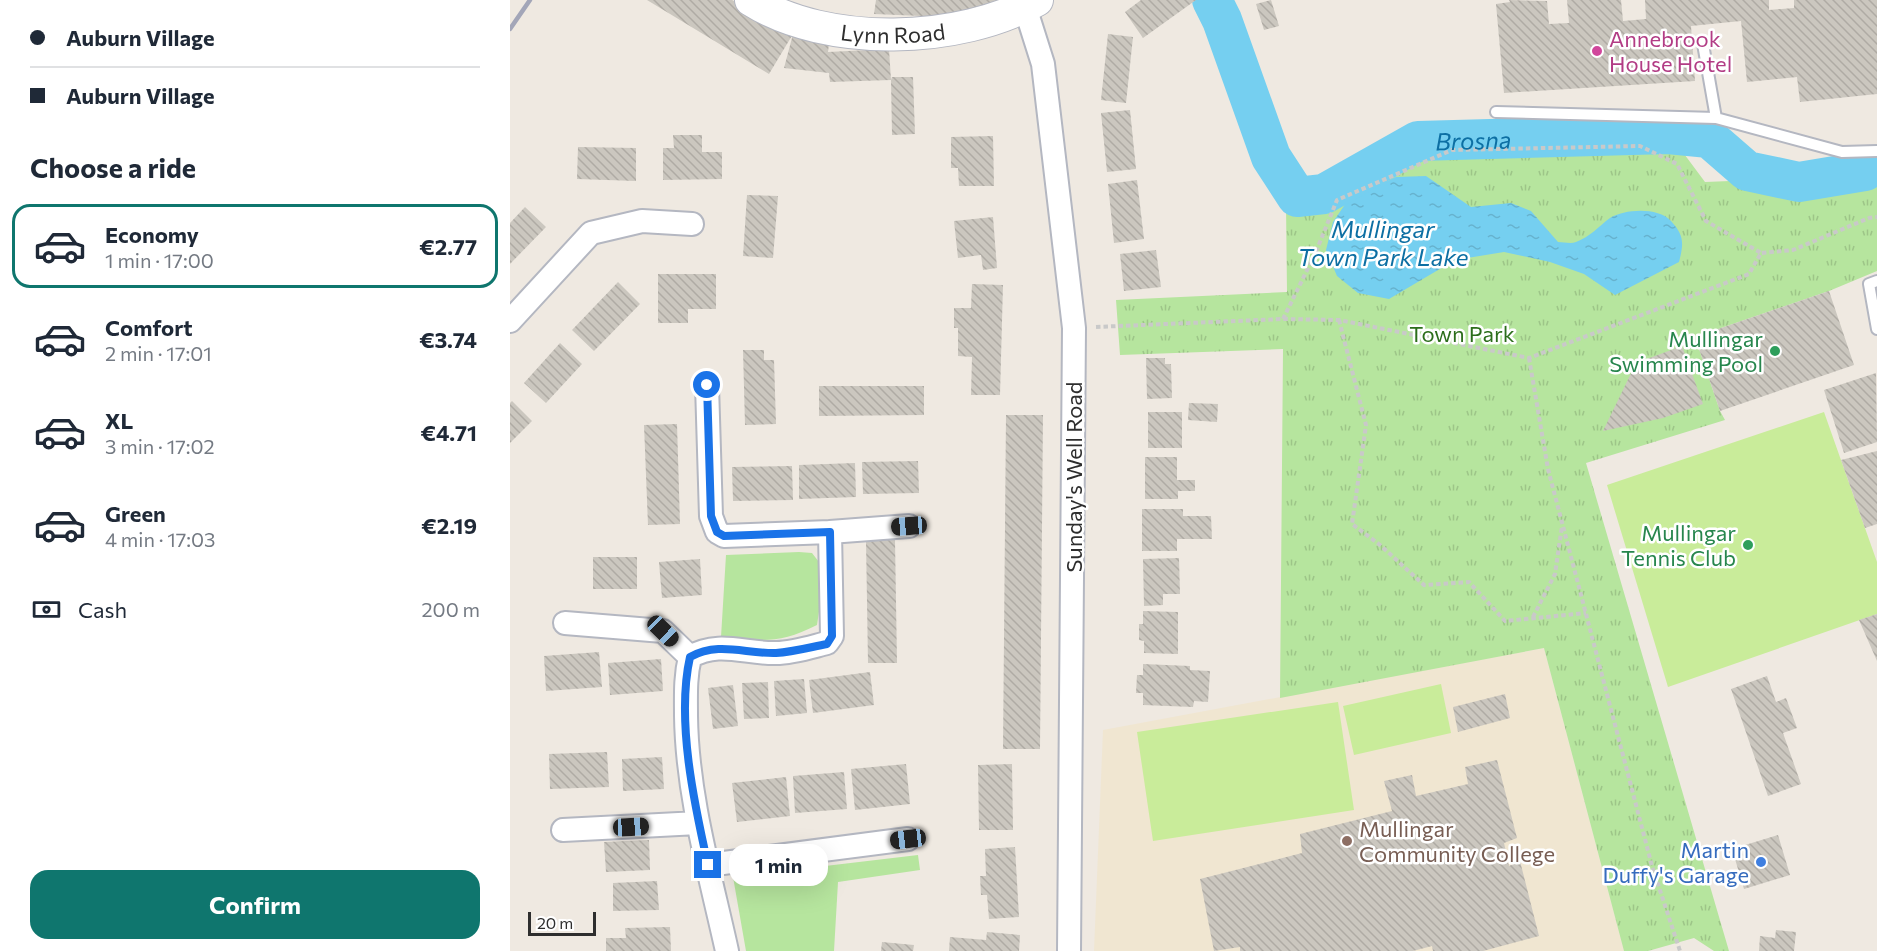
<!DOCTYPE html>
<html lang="en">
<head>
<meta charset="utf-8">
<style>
	:root { --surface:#fff; --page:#f2f2f3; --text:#1f2937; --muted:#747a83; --line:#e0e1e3; --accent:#0f766e }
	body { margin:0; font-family:Commissioner,sans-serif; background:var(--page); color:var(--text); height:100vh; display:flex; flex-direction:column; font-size:22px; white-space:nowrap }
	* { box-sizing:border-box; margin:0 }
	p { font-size:20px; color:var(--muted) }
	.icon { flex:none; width:33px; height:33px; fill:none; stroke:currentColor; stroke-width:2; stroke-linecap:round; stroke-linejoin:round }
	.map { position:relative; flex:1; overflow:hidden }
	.sheet { display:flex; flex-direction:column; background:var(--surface); width:510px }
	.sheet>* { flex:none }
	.banner { display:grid; align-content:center; height:132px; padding:0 30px; background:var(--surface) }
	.scale { position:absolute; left:18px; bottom:15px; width:68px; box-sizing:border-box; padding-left:6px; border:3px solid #2e2e2e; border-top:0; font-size:16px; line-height:21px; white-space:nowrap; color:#2e2e2e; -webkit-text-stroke:4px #fff; paint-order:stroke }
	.end { position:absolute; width:27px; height:27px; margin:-14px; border:8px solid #1a73e8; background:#fff; box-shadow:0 0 0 3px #fff }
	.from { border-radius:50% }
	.bubble { position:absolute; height:42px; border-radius:18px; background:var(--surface); box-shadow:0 6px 24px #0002; font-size:20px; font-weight:700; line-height:42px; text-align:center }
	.car { position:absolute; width:18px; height:36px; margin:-18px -9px; border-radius:8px; box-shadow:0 0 4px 2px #0007; background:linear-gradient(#222 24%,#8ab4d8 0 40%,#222 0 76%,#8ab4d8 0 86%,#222 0) }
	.banner b { display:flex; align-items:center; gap:21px; height:57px; font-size:22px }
	.banner b+b { border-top:2px solid var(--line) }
	.banner i { width:15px; height:15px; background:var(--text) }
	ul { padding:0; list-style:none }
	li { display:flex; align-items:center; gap:18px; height:84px; margin:0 12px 9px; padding:0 18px; border:3px solid transparent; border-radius:18px }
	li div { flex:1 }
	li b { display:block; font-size:22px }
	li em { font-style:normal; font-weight:700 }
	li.current { border-color:var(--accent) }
	li>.icon { width:54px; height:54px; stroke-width:1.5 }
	h2 { padding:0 30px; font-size:27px; line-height:72px }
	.pay { display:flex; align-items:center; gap:15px; height:66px; padding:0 30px; font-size:22px }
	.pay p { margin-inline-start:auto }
	.cta { display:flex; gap:12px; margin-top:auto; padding:12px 30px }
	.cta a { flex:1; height:69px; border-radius:18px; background:var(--accent); color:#fff; font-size:24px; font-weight:700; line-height:69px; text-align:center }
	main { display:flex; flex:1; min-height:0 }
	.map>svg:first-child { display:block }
</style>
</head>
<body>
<main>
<section class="sheet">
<div class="banner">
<b><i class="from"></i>Auburn Village</b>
<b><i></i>Auburn Village</b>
</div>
<h2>Choose a ride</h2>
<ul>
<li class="current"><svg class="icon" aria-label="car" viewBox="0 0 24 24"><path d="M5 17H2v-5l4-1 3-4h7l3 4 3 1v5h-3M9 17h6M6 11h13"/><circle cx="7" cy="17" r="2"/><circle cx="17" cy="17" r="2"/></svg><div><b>Economy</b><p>1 min · 17:00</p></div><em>€2.77</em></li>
<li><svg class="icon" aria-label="car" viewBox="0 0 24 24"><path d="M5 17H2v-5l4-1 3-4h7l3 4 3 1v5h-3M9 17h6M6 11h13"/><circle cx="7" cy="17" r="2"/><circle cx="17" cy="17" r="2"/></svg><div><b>Comfort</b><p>2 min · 17:01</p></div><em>€3.74</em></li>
<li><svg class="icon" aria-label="car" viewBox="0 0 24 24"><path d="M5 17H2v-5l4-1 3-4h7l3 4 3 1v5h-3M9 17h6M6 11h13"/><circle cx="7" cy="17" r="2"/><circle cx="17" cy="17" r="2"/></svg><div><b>XL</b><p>3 min · 17:02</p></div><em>€4.71</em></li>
<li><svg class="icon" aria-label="car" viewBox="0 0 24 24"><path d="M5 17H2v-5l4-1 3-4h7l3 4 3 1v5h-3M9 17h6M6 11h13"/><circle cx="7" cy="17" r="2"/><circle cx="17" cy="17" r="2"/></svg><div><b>Green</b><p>4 min · 17:03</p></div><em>€2.19</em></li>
</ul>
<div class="pay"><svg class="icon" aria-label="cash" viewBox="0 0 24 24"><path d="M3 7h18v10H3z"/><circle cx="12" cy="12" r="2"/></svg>Cash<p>200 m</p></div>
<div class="cta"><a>Confirm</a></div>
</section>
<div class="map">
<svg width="1367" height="951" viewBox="0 0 1367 951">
	<defs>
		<pattern id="park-tufts" width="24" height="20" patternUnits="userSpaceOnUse" patternTransform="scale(1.5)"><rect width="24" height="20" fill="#b6e59e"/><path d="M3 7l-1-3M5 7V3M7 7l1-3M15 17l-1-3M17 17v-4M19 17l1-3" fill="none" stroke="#9dc588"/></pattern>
		<pattern id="water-ripples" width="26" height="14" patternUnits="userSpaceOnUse" patternTransform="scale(1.5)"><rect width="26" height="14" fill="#75cff0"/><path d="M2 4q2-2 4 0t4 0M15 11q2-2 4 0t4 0" fill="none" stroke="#66b2ce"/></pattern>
		<pattern id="building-back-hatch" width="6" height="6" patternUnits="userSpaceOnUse" patternTransform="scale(1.5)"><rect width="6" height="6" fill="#cbc7bf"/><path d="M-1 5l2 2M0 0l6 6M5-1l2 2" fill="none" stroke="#afaba4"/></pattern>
	</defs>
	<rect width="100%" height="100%" fill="#efe9e1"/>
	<!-- education -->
	<path fill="#f0e6d1" d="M1034 648 1114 951H584L593 730Z"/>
	<!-- grass -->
	<path fill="#b6e59e" d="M289 552 302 553 309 562 310 605 307 625C270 644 251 641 211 637L216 555Z
		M408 855 410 870 328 882 324 951H236L223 877Z"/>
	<!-- park -->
	<path fill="url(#park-tufts)" d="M1163 139 1195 182 1367 175V271L1319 291 1185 337 1210 411 1215 420 1076 463 1219 951H1204L1184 938 1138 951H1114L1034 648 770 698 773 349 610 355 606 300 777 292 776 204 821 198 920 149Z"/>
	<!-- pitch -->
	<path fill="#c9ec9a" d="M1314 412 1367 562V614L1158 687 1097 485Z
		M931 684 941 733 844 755 833 706Z
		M828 702 844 810 643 841 627 732Z"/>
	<!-- water -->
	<path fill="url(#water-ripples)" d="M916 176 961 207 1001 203 1021 211 1048 242C1054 242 1061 244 1066 242 1080 237 1089 226 1100 218 1115 209 1148 207 1161 221 1174 235 1174 243 1169 262L1105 295 1074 274 1040 262 994 252 945 260 879 299 848 293 827 276 816 250 823 222 838 200 886 177Z"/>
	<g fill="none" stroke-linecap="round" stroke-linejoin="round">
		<!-- river -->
		<path stroke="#75cff0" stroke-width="40" id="s1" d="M702 0 712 20 761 157 787 197 814 194 908 141 1158 134 1199 138 1237 171 1289 182 1355 171"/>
	</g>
	<!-- building -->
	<path fill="url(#building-back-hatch)" d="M137 0H222L283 34 319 44 318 52 379 49 381 80 382 77H403L405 134 382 135 381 80 320 82 319 73 274 68 283 34 259 74Z
		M366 0H492L435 17 364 14Z
		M631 0H686L633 38 615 12Z
		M761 0 769 26 754 30 746 4Z
		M999 0 1037 1 1039 24 1059 23 1057 0H1111L1113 21 1136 19 1135 0H1259V10L1284 8V0H1367V94L1290 102 1287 77 1237 82 1231 21 1181 26 1185 81 994 93 986 4 1000 2Z
		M598 34 623 37 616 103 591 100Z
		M620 110 626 169 597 172 591 113Z
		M163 135H192V152H212V179L153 180V148H164Z
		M483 136 484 186H449L448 168H441V137Z
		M68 147 126 148V181L67 179Z
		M627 180 634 239 604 243 598 184Z
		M237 195 268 196 263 258 233 256Z
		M15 207 36 227 0 264V223Z
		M483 217 487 268 473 270 471 255 448 258 444 221Z
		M646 250 651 287 614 291 610 254Z
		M148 274H206V309H178V323H148Z
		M108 282 130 304 84 351 62 330Z
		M462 284 493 285 490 395H461L462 357 448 356V328H444V308H461Z
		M1319 291 1344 365 1210 411 1185 337Z
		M50 343 72 364 36 403 14 383Z
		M1172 346 1193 404 1153 418 1093 431 1126 363Z
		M233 350H254V360H264L266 424 235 425Z
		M636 358H655V364H661L662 398 637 399Z
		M1366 373 1367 442 1334 453 1314 390Z
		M309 386H414V415L309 416Z
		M2 401 22 421 0 443V403Z
		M679 403 708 404 707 422 678 420Z
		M638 412H672V448H638Z
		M496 415H533L530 749H493Z
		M167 424 170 524 138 525 134 425Z
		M1367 451V524L1355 528 1331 460Z
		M635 457H667V480H685V491H668V499H635Z
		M408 461 409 493 353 494 352 462Z
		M345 463 346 497 289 499V465Z
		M282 466 283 500 223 501 222 467Z
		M632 509H673V516H701L702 539H667V551H632Z
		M356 540H385L387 663H358Z
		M83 557H127V589H83Z
		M669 558 670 594H653V605L634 606 633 559Z
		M190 559 192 595 152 598 149 562Z
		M633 611 668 612V654L634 653V641L629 640V624H633Z
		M1367 614V661L1349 620Z
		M89 652 92 687 36 691 34 656Z
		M151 659 153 691 100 695 98 663Z
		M633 664 680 666V670L700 671 698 702 684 701 683 707 633 705V693H626L627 675H633Z
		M360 672 364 705 303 713 299 680Z
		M1257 676 1266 702 1276 698 1287 728 1273 733 1291 784 1258 796 1221 689Z
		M294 679 297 713 266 716 264 681Z
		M258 682 259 718 234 719 232 683Z
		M223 685 228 726 203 729 198 688Z
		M995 694 1000 718 948 732 943 707Z
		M97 752 99 787 40 789 39 754Z
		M152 757 154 789 113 791 112 759Z
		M987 760 1007 838 994 843 999 866 1010 861 1029 936 973 951H923L922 946 903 951H730V947L704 951 690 879 792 853 790 834 882 811 874 781 902 775 906 796 958 784 955 767Z
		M396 764 400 804 345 810 341 769Z
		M502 764 503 830H469L468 765Z
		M334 772 337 809 285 813 283 776Z
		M276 777 280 816 227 822 222 783Z
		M1268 835 1280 875 1234 889 1222 849Z
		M139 840 140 870 96 872 94 842Z
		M505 847 509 917 479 919 477 895H471L470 876H476L475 849Z
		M147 881 149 910 103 911V883Z
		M160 927 161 951H96V938H116L115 928Z
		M1266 930 1286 932 1284 951H1249L1250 936 1265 938Z
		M477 932 510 935 509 951H439L440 937 476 940Z
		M372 942 404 945 403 951H371Z"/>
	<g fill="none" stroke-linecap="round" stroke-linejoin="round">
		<defs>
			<path id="lane" d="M1193 44 1206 118
				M986 112 1206 118 1332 152 1367 151
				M1367 281 1359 284 1367 329"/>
			<path id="street" d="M515 7 533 64 564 328 559 951
				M0 321 81 233 132 221 182 224
				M197 385 201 516 207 532 214 536 320 532 322 636 317 643C301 647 283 653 266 653 235 654 209 640 180 657 175 677 176 696 176 716 177 795 200 874 217 951
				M320 532 399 526
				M55 623 153 631 180 657
				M53 830 188 823
				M198 865 398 839"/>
			<g id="secondary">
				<path id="s2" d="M241 0C317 48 450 44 527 0"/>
			</g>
		</defs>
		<!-- lane casing -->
		<use href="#lane" stroke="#b4b7c1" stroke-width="14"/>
		<!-- street casing -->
		<use href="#street" stroke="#b4b7c1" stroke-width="26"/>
		<!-- secondary casing -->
		<use href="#secondary" stroke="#b4b7c1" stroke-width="34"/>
		<!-- path -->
		<path stroke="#c9c9c9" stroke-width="4" stroke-dasharray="4.5 3" stroke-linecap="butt" d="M773 319 805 254 827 200 942 150 1130 146 1167 164 1196 221 1251 253
			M829 320 856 425 842 524 870 545 914 585 959 582 995 621 1076 613
			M586 327 773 319 829 320 1019 358 1239 274 1251 253 1283 250 1359 218 1367 217
			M1019 358 1038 469 1142 866 1170 951
			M1023 617 1045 574 1052 526"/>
		<!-- lane -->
		<use href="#lane" stroke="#fff" stroke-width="10"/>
		<!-- street -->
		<use href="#street" stroke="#fff" stroke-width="22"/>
		<!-- secondary -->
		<use href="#secondary" stroke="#fff" stroke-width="32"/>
		<!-- rail -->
		<path stroke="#a3a6b8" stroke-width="4.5" d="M0 29 20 0"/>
	</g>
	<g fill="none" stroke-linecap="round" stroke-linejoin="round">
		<!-- route -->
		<path stroke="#1a73e8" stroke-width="8" d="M197 385 201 516 207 532 214 536 320 532 322 636 317 644C301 647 283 652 266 653 235 654 209 641 180 657 166 719 184 803 198 865"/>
	</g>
	<!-- markers -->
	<circle fill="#d1479c" stroke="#fff" stroke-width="2" cx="1087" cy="51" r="6"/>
	<g fill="#2e9e5b" stroke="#fff" stroke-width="2">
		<circle cx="1265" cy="351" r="6"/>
		<circle cx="1238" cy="545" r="6"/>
	</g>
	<circle fill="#8d6e63" stroke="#fff" stroke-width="2" cx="837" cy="841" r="6"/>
	<circle fill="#3f7fe0" stroke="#fff" stroke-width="2" cx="1251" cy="862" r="6"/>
	<g text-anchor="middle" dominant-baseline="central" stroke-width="5" stroke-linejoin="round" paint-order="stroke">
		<!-- street labels -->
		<g font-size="22" fill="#2e2e2e" stroke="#fff">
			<text stroke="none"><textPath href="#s2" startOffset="148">Lynn Road</textPath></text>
			<text transform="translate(563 477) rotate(-90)">Sunday's Well Road</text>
		</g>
		<!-- hotel labels -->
		<g font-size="22" fill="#b23c85" stroke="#fff" text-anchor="start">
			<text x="1099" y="38">Annebrook<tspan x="1099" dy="25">House Hotel</tspan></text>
		</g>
		<!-- park labels -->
		<g font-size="22" fill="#2c6e1b" stroke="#fff">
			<text x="952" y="333">Town Park</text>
		</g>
		<!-- leisure labels -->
		<g font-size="22" fill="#27864d" stroke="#fff" text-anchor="end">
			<text x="1253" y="338">Mullingar<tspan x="1253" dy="25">Swimming Pool</tspan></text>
			<text x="1226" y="532">Mullingar<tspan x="1226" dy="25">Tennis Club</tspan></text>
		</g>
		<!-- education labels -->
		<g font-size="22" fill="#785e54" stroke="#fff" text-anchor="start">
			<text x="849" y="828">Mullingar<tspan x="849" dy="25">Community College</tspan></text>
		</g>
		<!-- shop labels -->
		<g font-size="22" fill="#366cbe" stroke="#fff" text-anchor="end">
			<text x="1239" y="849">Martin<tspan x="1239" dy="25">Duffy's Garage</tspan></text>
		</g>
		<!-- water labels -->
		<g font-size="24" font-style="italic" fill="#0d6fa3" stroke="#fff">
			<text stroke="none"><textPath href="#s1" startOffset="406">Brosna</textPath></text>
			<text x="873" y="228">Mullingar<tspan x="873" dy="28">Town Park Lake</tspan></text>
		</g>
	</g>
</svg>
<div class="scale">20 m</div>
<i class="end from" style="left:197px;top:385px"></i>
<i class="end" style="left:198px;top:865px"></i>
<div class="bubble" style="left:219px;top:844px;width:99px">1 min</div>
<i class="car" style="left:399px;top:526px;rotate:266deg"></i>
<i class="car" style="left:153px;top:631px;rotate:134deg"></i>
<i class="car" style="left:121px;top:827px;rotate:87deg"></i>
<i class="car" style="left:398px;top:839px;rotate:263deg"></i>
</div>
</main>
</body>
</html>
